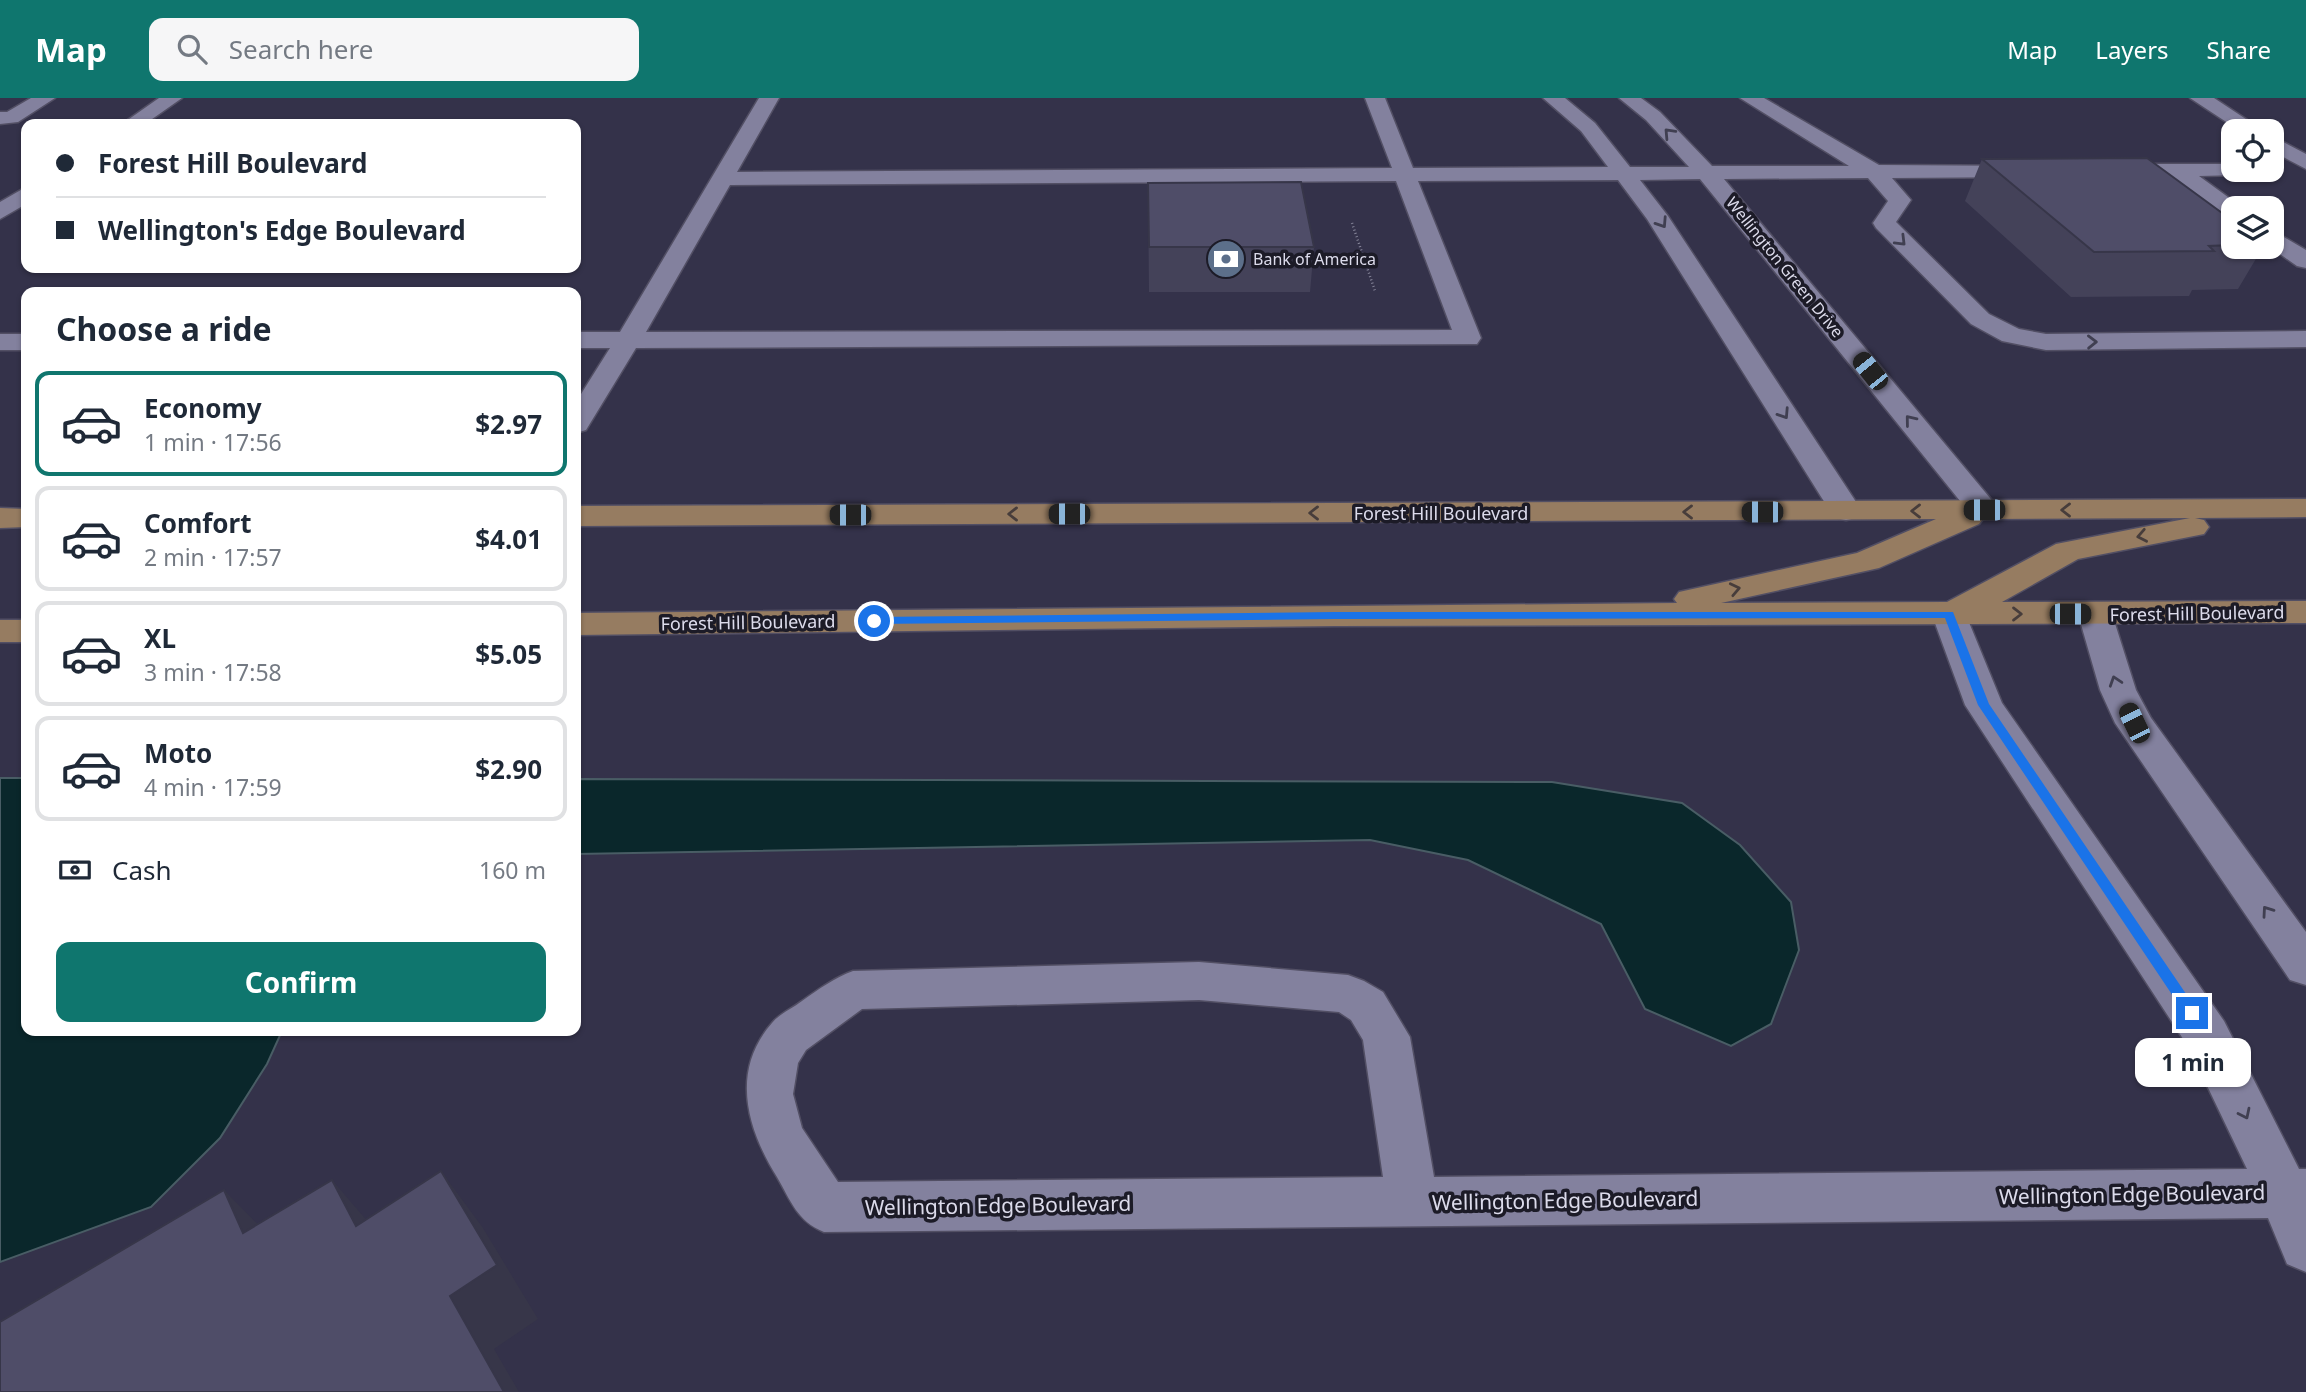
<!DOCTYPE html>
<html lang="en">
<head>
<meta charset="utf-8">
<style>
	:root { --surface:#fff; --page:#f6f6f7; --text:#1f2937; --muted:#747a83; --line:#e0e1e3; --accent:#0f766e }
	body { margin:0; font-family:"Noto Sans",sans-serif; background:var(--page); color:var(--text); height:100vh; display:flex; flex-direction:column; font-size:26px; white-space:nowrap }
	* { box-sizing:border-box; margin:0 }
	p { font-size:23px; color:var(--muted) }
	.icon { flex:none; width:38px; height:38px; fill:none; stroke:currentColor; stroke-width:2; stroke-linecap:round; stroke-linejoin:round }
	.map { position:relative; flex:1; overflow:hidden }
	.side { position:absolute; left:21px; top:189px; width:560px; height:749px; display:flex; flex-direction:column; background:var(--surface); border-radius:14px; box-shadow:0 2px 5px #0004 }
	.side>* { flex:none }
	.guide { position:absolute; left:21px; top:21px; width:560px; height:154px; border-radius:14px; box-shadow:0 2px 5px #0004; display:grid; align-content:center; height:154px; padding:0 35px; background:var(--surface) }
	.controls { position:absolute; left:2221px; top:21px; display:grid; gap:14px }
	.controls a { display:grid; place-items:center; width:63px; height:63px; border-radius:14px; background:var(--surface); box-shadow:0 2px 5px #0004; font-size:35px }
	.end { position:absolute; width:32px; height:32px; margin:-16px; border:9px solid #1a73e8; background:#fff; box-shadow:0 0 0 4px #fff }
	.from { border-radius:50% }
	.bubble { position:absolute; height:49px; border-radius:14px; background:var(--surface); box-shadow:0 2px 5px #0004; font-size:23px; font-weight:700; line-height:49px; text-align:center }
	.car { position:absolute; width:21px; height:42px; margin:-21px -10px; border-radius:9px; box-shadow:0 0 5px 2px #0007; background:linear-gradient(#222 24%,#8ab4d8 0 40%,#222 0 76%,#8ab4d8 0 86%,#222 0) }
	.guide b { display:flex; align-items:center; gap:24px; height:66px; font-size:26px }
	.guide b+b { border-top:2px solid var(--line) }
	.guide i { width:18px; height:18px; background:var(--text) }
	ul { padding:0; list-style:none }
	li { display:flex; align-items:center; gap:21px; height:105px; margin:0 14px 10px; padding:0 21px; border:4px solid var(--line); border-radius:14px }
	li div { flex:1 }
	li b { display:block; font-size:26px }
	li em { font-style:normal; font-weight:700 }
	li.on { border-color:var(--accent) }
	li>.icon { width:63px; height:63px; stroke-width:1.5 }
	h2 { padding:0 35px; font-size:32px; line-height:84px }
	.pay { display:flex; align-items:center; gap:18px; height:77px; padding:0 35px; font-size:26px }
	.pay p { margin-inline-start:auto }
	.primary-button { display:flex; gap:14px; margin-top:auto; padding:14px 35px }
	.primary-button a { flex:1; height:80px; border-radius:14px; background:var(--accent); color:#fff; font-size:28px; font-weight:700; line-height:80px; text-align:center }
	header { display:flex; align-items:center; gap:42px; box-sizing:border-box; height:98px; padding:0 35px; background:var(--accent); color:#fff }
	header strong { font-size:33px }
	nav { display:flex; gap:38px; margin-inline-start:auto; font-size:24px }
	.search { width:490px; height:63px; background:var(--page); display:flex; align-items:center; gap:18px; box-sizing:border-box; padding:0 24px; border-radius:14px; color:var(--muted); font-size:26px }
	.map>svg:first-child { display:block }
</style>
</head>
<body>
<header>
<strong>Map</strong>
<div class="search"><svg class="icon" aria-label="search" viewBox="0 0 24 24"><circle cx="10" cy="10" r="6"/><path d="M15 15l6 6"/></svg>Search here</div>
<nav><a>Map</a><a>Layers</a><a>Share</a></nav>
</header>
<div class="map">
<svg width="2306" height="1294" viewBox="0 0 2306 1294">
	<rect width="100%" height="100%" fill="#34324a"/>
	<!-- water -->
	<path fill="#0a272b" stroke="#495d65" stroke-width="2" d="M0 680H26V933H282L267 966 220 1040 151 1109 0 1164Z
		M576 681 1552 684 1682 705 1740 747 1791 804 1799 852 1771 926 1731 948 1645 911 1601 826 1468 762 1370 742 576 756Z"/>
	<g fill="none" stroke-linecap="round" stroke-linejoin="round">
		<defs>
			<path id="minor" d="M31 0H55L18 24 0 26V14H7Z
				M159 0H182L145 26H122Z
				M759 0H779L737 74 1392 70 1365 0H1385L1413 70 1608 69 1581 33 1543 0H1565L1595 25 1630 69H1689L1646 22 1619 0H1641L1660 14 1712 68H1849L1740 0H1764L1879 67 2036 68 2039 73 2036 78 2028 79 1892 80 1911 102 1896 124 1989 216 2019 231 2046 236 2306 233V249L2046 252 2002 243 1971 226 1876 130 1873 125 1888 103 1868 80 1724 81 2000 412 1995 419 1984 421 1973 419 1700 81 1640 82 1668 118 1862 413 1857 420 1846 422 1835 420 1830 413 1647 121 1618 82 1418 83 1481 240 1477 246 636 250 586 332 576 335V304L610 250H576V234H620ZM1396 83 1452 232 646 234 730 87Z
				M2190 0H2214L2264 33H2240Z
				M2272 38 2306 56V71L2272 53Z
				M2113 66H2233V72H2244L2241 77 2199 78 2243 110H2233V119L2225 117 2170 78 2105 77 2102 72 2105 67Z
				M26 89V106L0 121V104Z
				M2272 132 2306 152V170L2297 168 2270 149Z
				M0 236H26V252H0Z
				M2095 505 2107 508 2112 516 2136 592 2151 620 2306 834V887L2290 882 2115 625 2100 592 2078 516 2083 508Z
				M1949 506 1961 509 1966 517 2002 605 2224 923 2299 1071H2306V1174L2287 1166 2268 1120 824 1134C797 1123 791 1103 777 1079 747 1031 730 973 772 925 779 916 793 910 802 903 819 891 834 880 853 873L1199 864 1348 877 1364 883 1383 894 1410 939 1434 1079 2247 1071 2189 950 1965 607 1932 517 1937 509ZM1199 902 1339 914 1351 922 1363 942 1383 1079 838 1084 802 1030 793 996 798 965 806 952 862 911Z"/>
			<path id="major" d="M2306 401V419L2195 420 2204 422 2209 429 2204 436 2078 461 2002 504 2306 503V525L1335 528 576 537V515L1677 505 1674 501 1679 494 1857 455 1936 421 576 428V408ZM2190 420 2056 446 1947 504 1721 505 1879 470 1979 426 1983 421Z
				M0 410 26 411V429L0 430Z
				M0 522H26V544H0Z"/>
		</defs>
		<!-- minor casing -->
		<use href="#minor" stroke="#524f64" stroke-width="3"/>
		<!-- major casing -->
		<use href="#major" stroke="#524f64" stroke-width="3"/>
		<!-- path -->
		<path stroke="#868599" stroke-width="2.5" stroke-dasharray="1 2.5" stroke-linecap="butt" d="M1352 125 1375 193"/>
		<!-- minor -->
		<use href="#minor" fill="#83819e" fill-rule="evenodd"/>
		<!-- major -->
		<use href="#major" fill="#967c61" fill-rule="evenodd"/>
	</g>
	<!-- wall -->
	<path fill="#444259" d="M1982 61 2233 123V149H2263L2238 191 2192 192 2189 198 2071 199 1965 103Z
		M1148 85 1314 149 1310 194H1149Z"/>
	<!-- shaded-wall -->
	<path fill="#373649" d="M441 1073 483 1130 538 1221 494 1251 519 1294H504L450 1198Z
		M332 1082 381 1139 356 1128Z
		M224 1092 279 1148 243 1135Z"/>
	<!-- building -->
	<path fill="#4f4d68" stroke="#373649" stroke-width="2" d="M2147 60 2233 123V147L2209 148 2214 153 2094 154 1982 61Z
		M1301 84 1314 149H1149L1148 85Z
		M441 1073 497 1167 450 1198 504 1294H0V1224L224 1092 243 1135 332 1082 356 1128Z"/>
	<!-- one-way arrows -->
	<defs><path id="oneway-chevron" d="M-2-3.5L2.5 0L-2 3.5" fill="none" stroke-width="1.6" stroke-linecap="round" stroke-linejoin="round" transform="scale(1.75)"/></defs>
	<g stroke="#403f51">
		<use href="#oneway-chevron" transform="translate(1669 35) rotate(-133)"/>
		<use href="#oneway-chevron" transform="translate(1662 125) rotate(57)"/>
		<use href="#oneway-chevron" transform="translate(1901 143) rotate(45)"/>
		<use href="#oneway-chevron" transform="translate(2092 244) rotate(-1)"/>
		<use href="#oneway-chevron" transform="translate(1784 316) rotate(57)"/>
		<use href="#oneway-chevron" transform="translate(1910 322) rotate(-129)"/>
		<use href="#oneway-chevron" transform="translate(2115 583) rotate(-108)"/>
		<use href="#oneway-chevron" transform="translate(2267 813) rotate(-125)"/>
		<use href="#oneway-chevron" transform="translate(2245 1016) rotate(64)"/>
	</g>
	<g stroke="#473d3b">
		<use href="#oneway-chevron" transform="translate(2066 412) rotate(180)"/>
		<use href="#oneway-chevron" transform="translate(1916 413) rotate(180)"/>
		<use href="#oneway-chevron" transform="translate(1688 414) rotate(180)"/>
		<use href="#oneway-chevron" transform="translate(1314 415) rotate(180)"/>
		<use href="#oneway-chevron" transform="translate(1013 416) rotate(180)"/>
		<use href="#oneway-chevron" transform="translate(2142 438) rotate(169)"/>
		<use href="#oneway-chevron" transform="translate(1735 491) rotate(-12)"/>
		<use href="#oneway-chevron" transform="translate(2017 516)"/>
	</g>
	<!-- route -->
	<path fill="#1a73e8" d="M1335 514H1953L1989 606 2199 915 2192 921 2187 919 1978 607 1945 520 1335 521 874 526 868 523 874 519Z"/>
	<!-- icons -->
	<defs>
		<symbol id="bank-disc" viewBox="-11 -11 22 22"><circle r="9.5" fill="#5c6f8a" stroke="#1c1b27"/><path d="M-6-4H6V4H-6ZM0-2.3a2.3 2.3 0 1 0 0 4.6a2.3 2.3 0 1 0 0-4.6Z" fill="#fff"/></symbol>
	</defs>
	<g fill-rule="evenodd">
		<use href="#bank-disc" x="1204" y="139" width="44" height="44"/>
	</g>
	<g text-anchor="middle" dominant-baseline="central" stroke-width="7" stroke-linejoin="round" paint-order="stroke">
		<!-- far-poi labels -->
		<g font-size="16" fill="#dcdbeb" stroke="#1c1b27" text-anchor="start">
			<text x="1253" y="161">Bank of America</text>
		</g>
		<!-- far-street labels -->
		<g font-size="16" fill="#dcdbeb" stroke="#1c1b27">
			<text transform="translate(1785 169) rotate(51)">Wellington Green Drive</text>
		</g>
		<!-- street labels -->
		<g font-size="18" fill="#dcdbeb" stroke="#1c1b27">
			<text x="1441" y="415">Forest Hill Boulevard</text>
			<text transform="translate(2197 515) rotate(-1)">Forest Hill Boulevard</text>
			<text transform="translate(748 524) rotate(-1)">Forest Hill Boulevard</text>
		</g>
		<!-- near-street labels -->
		<g font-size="21" fill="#dcdbeb" stroke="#1c1b27">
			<text transform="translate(2132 1096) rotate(-1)">Wellington Edge Boulevard</text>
			<text transform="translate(1565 1102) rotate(-1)">Wellington Edge Boulevard</text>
			<text transform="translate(998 1107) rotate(-1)">Wellington Edge Boulevard</text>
		</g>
	</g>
</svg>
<div class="controls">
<a><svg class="icon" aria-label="locate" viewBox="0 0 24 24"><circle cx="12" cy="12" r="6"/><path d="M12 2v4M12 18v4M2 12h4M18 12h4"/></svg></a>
<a><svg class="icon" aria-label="layers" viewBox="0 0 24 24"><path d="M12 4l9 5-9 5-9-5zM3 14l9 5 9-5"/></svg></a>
</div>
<i class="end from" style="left:874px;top:523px"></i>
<i class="end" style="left:2192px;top:915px"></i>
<div class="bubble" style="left:2135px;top:940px;width:116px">1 min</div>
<i class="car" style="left:1870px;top:273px;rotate:321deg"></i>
<i class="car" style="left:1984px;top:412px;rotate:270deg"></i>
<i class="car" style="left:1762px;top:414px;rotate:270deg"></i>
<i class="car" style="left:1069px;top:416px;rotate:270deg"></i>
<i class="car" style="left:850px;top:417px;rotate:270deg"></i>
<i class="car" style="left:2070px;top:516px;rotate:90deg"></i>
<i class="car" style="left:2134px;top:625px;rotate:334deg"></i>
<div class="guide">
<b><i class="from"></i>Forest Hill Boulevard</b>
<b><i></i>Wellington's Edge Boulevard</b>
</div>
<section class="side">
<h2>Choose a ride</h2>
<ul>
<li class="on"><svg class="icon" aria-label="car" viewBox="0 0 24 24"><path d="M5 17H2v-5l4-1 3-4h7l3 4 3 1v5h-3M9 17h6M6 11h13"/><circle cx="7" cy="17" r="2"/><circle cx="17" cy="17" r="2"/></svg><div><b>Economy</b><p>1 min · 17:56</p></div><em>$2.97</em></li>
<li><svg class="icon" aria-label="car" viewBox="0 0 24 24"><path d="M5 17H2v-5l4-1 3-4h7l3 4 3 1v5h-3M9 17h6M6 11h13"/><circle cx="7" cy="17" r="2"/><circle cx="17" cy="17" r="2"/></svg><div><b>Comfort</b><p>2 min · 17:57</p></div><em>$4.01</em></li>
<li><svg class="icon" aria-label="car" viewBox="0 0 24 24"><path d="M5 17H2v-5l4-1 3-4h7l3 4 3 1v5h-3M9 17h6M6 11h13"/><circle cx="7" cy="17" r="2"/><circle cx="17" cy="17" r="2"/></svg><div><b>XL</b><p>3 min · 17:58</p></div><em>$5.05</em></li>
<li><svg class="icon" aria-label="car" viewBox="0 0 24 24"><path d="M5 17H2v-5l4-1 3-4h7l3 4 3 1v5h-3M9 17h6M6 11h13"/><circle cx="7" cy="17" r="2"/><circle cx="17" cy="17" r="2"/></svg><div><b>Moto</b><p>4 min · 17:59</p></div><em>$2.90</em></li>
</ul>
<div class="pay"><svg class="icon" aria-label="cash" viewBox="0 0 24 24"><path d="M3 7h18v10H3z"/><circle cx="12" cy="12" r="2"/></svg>Cash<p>160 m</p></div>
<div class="primary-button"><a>Confirm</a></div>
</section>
</div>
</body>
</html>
